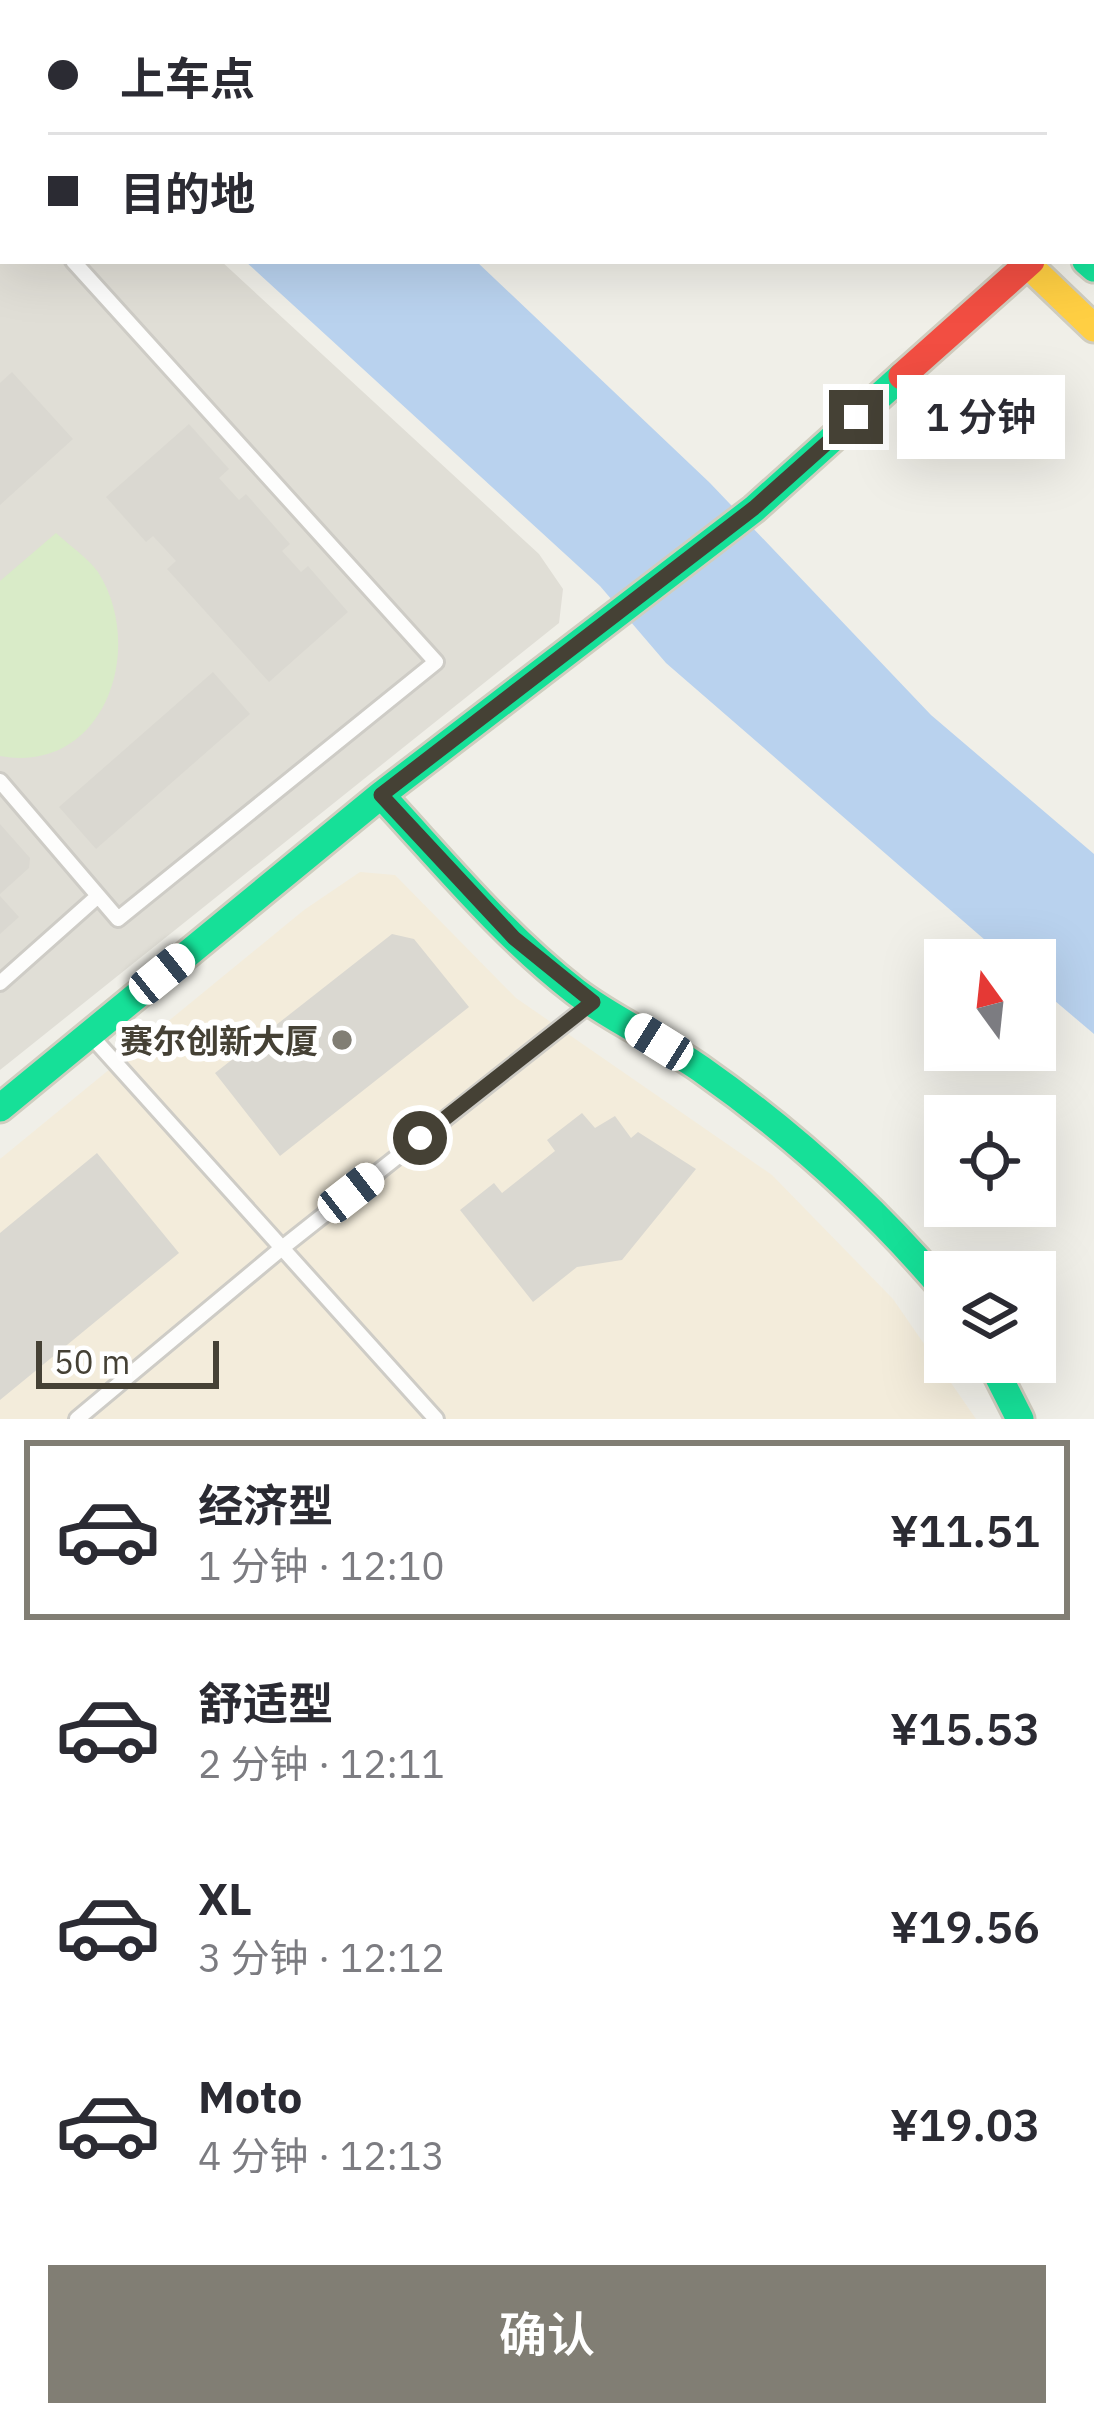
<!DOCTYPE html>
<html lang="zh">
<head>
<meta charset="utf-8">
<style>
	:root { --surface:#fff; --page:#f7f7f7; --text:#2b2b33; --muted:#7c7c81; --line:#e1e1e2; --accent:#817e74 }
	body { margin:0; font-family:"IBM Plex Sans","Noto Sans SC",sans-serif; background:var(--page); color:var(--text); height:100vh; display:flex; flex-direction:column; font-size:45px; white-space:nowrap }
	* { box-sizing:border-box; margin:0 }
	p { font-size:39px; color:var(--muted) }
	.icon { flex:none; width:66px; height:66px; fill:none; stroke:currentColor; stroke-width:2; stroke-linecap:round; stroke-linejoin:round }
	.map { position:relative; height:1419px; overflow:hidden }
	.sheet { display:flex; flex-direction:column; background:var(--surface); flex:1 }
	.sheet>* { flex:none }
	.banner { position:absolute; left:0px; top:0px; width:1095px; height:264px; box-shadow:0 12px 48px #0002; display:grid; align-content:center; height:264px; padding:0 48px; background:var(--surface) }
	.needle { width:78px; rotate:345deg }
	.tools { position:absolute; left:924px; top:939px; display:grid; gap:24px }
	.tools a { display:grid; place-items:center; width:132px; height:132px; border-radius:0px; background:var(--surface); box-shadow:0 12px 48px #0002; font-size:60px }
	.scale { position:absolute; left:36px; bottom:30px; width:183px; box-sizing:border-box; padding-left:12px; border:6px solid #454135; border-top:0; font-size:33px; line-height:42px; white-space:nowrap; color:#454135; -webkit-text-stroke:9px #fff; paint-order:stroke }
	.end { position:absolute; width:54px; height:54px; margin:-27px; border:15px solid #454135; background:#fff; box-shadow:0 0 0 6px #fff }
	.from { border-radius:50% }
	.bubble { position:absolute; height:84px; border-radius:0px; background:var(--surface); box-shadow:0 12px 48px #0002; font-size:39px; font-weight:600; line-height:84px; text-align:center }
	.car { position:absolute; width:36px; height:72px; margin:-36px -18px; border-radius:15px; box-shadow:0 0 9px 3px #0007; background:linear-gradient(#fff 24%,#345 0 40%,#fff 0 76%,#345 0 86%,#fff 0) }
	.banner b { display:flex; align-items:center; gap:42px; height:114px; font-size:45px }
	.banner b+b { border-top:3px solid var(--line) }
	.banner i { width:30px; height:30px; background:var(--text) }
	ul { padding:21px 0 0; list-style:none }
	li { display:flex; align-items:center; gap:36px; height:180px; margin:0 24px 18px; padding:0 24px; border:6px solid transparent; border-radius:0px }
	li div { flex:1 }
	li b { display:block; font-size:45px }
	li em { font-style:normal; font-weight:600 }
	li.current { border-color:var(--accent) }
	li>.icon { width:108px; height:108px; stroke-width:1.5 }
	.primary-button { display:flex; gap:24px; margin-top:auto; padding:24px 48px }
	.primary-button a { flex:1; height:138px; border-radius:0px; background:var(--accent); color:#fff; font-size:48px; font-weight:600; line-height:138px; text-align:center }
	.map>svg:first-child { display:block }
</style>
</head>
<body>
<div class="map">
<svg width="1094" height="1419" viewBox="0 0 1094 1419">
	<rect width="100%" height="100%" fill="#f0efe8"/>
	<!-- commercial -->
	<path fill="#f3ecdb" d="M360 872 395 875 516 998 772 1175 893 1299 976 1419H0V1159L304 910Z"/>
	<!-- industrial -->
	<path fill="#e0ded6" d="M0 60 3 261H221L539 554 563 589 559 623 0 1070Z"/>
	<!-- green -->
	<path fill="#d9ebc8" d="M56 533C69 545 88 558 98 572 147 649 104 775 0 756V581Z"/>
	<!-- water -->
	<path fill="#b9d2ee" d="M245 261H476L710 483 931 715 1094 854V1034L1035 984V960H1008L666 663 600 586Z"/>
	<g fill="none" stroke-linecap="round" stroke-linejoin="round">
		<!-- canal -->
		<path stroke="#b9d2ee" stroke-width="27" d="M471 3 475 0"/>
	</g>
	<!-- building -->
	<path fill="#dad8d1" d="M12 372 73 439 0 505V383Z
		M189 424 229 469 219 478 239 500 246 494 290 544 282 551 301 572 308 566 348 612 269 682 167 569 176 561 153 536 146 542 106 497Z
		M213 672 250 714 96 849 59 807Z
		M0 824 30 858 29 868 0 894Z
		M0 896 19 917 0 934Z
		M392 934 414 939 469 1007 280 1156 215 1073Z
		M582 1113 595 1128 615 1116 631 1138 638 1132 696 1169 622 1260 577 1267 533 1302 460 1210 494 1183 502 1193 555 1151 547 1140Z
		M97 1153 179 1253 0 1400V1233Z"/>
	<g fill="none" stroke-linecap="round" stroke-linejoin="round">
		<defs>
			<path id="lane" d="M0 178 3 181
				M0 781 118 919 436 662 73 261
				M0 983 98 896
				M93 1038 436 1419
				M77 1419 282 1248 589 1005"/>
			<path id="fast" d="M754 0 757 3
				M810 0 813 3
				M1092 206 1094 204
				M1086 261 1094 268
				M381 795C443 862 503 935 575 991 614 1021 660 1040 701 1069 792 1133 873 1206 945 1291
				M0 1108 381 795 754 509 902 376
				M991 1362 1020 1419"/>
			<path id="slow" d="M1024 261 1094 328"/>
			<path id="jam" d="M902 376 1031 261"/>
		</defs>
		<!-- lane casing -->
		<use href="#lane" stroke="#ceccc6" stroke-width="20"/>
		<!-- fast casing -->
		<use href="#fast" stroke="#d0cdbf" stroke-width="33"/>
		<!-- slow casing -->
		<use href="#slow" stroke="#d0cdbf" stroke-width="33"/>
		<!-- jam casing -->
		<use href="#jam" stroke="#d0cdbf" stroke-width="33"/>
		<!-- lane -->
		<use href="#lane" stroke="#fdfdfc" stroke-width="14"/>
		<!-- fast -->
		<use href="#fast" stroke="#16e098" stroke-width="27"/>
		<!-- slow -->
		<use href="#slow" stroke="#ffcf43" stroke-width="27"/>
		<!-- jam -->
		<use href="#jam" stroke="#f24e42" stroke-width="27"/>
	</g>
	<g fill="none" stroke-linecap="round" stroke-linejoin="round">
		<!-- route -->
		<path stroke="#454135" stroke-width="15" d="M420 1138 593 1002 514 938 381 795 754 508 856 417"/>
	</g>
	<!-- markers -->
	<circle fill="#817e74" stroke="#fff" stroke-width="4.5" cx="342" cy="1040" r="12"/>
	<g text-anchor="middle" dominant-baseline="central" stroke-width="12" stroke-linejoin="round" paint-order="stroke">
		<!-- poi labels -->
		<g font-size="33" font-weight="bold" fill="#454135" stroke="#fff" text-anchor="end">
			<text x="318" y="1040">赛尔创新大厦</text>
		</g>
	</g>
</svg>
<div class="tools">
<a><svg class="needle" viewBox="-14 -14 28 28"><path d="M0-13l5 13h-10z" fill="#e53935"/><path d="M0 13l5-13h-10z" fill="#7c7c81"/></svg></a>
<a><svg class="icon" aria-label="locate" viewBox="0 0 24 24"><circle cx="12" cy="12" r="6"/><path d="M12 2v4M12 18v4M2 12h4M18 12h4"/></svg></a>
<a><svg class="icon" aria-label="layers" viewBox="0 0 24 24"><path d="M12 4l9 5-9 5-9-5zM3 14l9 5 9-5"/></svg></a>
</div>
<div class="scale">50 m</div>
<i class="end from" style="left:420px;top:1138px"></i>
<i class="end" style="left:856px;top:417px"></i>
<div class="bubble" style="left:897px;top:375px;width:168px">1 分钟</div>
<i class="car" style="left:162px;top:974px;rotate:51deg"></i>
<i class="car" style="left:659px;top:1042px;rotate:302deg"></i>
<i class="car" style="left:351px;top:1193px;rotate:52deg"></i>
<div class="banner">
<b><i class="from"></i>上车点</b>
<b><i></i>目的地</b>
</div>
</div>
<section class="sheet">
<ul>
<li class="current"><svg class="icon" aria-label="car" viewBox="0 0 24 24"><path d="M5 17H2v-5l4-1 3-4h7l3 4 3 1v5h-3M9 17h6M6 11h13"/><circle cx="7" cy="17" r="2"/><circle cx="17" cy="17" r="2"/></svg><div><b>经济型</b><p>1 分钟 · 12:10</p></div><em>¥11.51</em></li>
<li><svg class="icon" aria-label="car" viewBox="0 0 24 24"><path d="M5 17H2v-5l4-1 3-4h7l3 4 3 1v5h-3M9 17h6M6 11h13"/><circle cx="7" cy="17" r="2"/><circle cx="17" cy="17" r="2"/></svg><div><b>舒适型</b><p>2 分钟 · 12:11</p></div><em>¥15.53</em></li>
<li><svg class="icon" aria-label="car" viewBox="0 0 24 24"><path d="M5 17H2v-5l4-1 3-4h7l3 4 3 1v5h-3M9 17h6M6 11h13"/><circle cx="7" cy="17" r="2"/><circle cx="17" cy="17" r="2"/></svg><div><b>XL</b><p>3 分钟 · 12:12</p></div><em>¥19.56</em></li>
<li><svg class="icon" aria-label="car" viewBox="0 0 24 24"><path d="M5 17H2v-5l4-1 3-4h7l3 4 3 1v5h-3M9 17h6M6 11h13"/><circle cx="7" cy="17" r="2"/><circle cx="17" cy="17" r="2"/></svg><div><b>Moto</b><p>4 分钟 · 12:13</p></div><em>¥19.03</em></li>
</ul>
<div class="primary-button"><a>确认</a></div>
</section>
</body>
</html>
